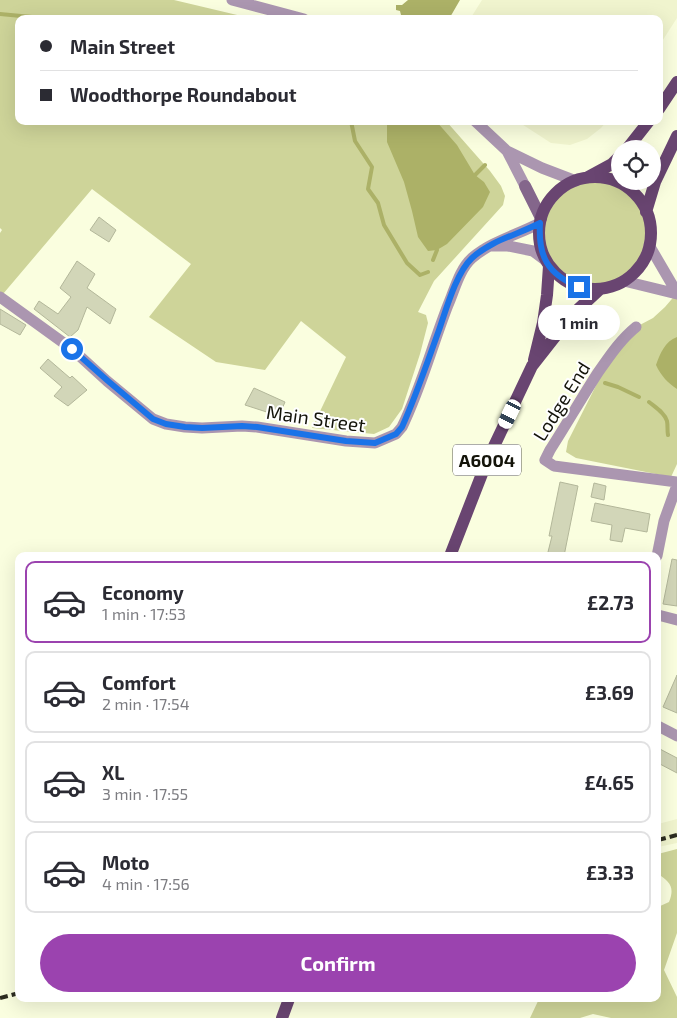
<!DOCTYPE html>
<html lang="en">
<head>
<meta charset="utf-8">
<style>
	:root { --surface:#fff; --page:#f2f2f3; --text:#2b2b33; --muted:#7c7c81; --line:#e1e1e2; --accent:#9b43af }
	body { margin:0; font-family:"Exo 2",sans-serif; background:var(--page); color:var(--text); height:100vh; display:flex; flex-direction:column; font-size:19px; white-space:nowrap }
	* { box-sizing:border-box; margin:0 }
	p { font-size:16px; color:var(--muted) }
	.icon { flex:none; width:28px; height:28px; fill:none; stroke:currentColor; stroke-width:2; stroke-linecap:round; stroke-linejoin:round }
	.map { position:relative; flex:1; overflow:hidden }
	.sheet { position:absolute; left:15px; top:552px; width:646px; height:450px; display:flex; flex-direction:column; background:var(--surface); border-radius:10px; box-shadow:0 5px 20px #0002 }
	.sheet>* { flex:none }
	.guide { position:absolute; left:15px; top:15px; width:648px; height:110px; border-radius:10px; box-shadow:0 5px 20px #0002; display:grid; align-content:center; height:110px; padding:0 25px; background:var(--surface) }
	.buttons { position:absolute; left:611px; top:140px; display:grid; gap:10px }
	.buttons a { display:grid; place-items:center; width:50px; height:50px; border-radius:50%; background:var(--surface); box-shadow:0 5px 20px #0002; font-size:25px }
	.end { position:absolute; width:22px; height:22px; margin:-11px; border:6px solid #1a73e8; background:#fff; box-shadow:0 0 0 2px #fff }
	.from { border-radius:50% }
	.bubble { position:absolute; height:35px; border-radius:18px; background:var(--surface); box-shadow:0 5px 20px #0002; font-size:16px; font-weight:700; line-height:35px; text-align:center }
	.car { position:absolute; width:15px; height:30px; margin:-15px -8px; border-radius:6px; box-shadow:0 0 4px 1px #0007; background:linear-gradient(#fff 24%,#345 0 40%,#fff 0 76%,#345 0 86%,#fff 0) }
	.guide b { display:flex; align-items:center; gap:18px; height:48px; font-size:19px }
	.guide b+b { border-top:1px solid var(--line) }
	.guide i { width:12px; height:12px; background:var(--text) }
	ul { padding:9px 0 0; list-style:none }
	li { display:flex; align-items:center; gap:15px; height:82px; margin:0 10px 8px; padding:0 15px; border:2px solid var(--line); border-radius:10px }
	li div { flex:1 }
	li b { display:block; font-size:19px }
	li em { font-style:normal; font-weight:700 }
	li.active { border-color:var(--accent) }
	li>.icon { width:45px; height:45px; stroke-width:1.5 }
	.cta { display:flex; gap:10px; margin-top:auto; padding:10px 25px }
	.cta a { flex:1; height:58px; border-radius:30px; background:var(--accent); color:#fff; font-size:20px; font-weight:700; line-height:58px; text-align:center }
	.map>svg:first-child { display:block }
</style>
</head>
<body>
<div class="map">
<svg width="677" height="1018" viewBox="0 0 677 1018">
	<rect width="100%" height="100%" fill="#fafedf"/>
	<!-- built -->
	<path fill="#f0f4ce" d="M482 0H677V18L659 46V19H470Z
		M517 121H607L601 128 587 139 570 145 551 143Z
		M677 819V843L658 847V824Z"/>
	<!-- green -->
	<path fill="#ced499" d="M0 0H174L254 19H19V121H446L490 171 501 186 505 196 503 205 434 281 418 312 426 315 428 323 420 354 402 409 389 427 374 434 312 428 346 357 301 321 265 370 216 362 149 317 191 264 92 189 3 294 0 292V233L2 230 0 228Z
		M539 233a56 56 0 1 1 112 0a56 56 0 1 1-112 0Z
		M677 293V464L671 477 576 458 566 452 568 441 615 348 636 327 653 318 665 307Z
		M677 849V933L664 970 677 997V1018H611L593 1014 580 1018H530L539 999H658V907L669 902C675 887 670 882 658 874V854Z"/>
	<!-- water -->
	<path fill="#acb167" d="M408 0H460L449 19H402L400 11 396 10V5H402Z
		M389 121H436L457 145 475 175 484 182 490 192 483 207 447 244 437 250 428 251 418 237 412 211 404 182 387 142V125Z
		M677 337V389C668 383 661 376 656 365 660 354 665 341 677 337Z"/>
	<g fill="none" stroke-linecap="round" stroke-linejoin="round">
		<!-- stream -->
		<path stroke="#acb167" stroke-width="4" d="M0 14 53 19
			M351 121 355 141 372 167 368 189 378 203 384 225 407 263 420 275 428 272
			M475 175 485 165
			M433 260 437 250
			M605 383 618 387 639 397
			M649 402C655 407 665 413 667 421 668 426 667 430 668 435"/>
	</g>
	<!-- building -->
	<path fill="#d2d6b8" stroke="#b3b79a" d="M99 217 116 230 109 242 90 230Z
		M77 261 95 274 87 288 116 309 110 324 87 307 78 330 70 337 34 309 39 301 58 314 71 297 60 288Z
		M0 309 26 325 20 335 0 324Z
		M48 359 70 378 72 376 87 390 68 406 54 396 62 387 40 368Z
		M254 388 285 402 279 416 245 405Z
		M560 482 578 486 564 556H547L552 536H549Z
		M594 483 606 486 604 500 591 497Z
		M595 503 650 514 647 532 625 528 622 542 610 540 612 525 591 521Z
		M672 559 677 560V606L663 604Z
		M677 675V713L663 707Z
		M658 748 677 758V773L658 763Z"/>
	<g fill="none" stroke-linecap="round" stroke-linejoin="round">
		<!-- street -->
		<path stroke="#ab96b0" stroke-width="11" d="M232 0 304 19
			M475 121 507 151 542 168 576 181
			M507 151 525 186
			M649 245 677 293
			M490 246H508L533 251 545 260
			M624 281 677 294
			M0 297 72 349 107 381 153 419 166 424 185 427 202 428 242 426 257 427 346 441 375 443 396 434 402 427C421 388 432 346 448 305 455 289 459 270 472 258 492 241 517 235 540 223
			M636 327C620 340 609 357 597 374 581 399 566 425 550 450L545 460 554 466 677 482
			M657 556 664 521 677 485
			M658 615 677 620
			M658 726 677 736"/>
		<!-- secondary -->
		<path stroke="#84668b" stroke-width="12" d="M525 186 541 218"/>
		<!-- primary -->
		<path stroke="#694571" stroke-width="12" d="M659 109 677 82
			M627 149 649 121
			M588 177 612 164 620 156
			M539 233a56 56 0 1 1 112 0a56 56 0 1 1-112 0Z
			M646 212 655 182 677 136
			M534 360 543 323 547 295 549 266
			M450 556 487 461 532 366 572 315 600 289
			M282 1018 289 999"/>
		<!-- rail -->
		<path stroke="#2c2c20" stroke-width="4" stroke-dasharray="8 4" stroke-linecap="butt" d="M658 840 677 835
			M0 998 19 993"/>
	</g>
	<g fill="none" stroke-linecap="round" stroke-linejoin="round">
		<!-- route -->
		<path stroke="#1a73e8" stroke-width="6" d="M72 349 108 381 153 419 166 424 185 427 202 428 242 426 257 427 346 441 375 443 396 434 402 427C416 396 427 363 439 330 446 310 456 273 472 258 492 240 517 235 540 223 538 256 547 274 579 287"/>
	</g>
	<g text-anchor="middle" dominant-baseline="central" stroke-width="4" stroke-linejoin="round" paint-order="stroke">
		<!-- shield labels -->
		<rect fill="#fff" stroke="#5a5a54" stroke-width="1" x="453" y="444.5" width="68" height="31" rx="4"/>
		<g font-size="18" font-weight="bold" fill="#14140a">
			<text x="487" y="460">A6004</text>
		</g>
		<!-- street labels -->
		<g font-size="19" fill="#14140a" stroke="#fff">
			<text transform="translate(561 401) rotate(-58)">Lodge End</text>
			<text transform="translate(316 418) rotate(8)">Main Street</text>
		</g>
	</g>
</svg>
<div class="buttons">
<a><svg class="icon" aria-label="locate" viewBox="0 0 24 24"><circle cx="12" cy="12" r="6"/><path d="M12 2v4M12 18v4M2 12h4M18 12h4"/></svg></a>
</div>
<i class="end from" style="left:72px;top:349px"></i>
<i class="end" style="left:579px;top:287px"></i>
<div class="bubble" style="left:538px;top:305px;width:82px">1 min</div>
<i class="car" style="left:510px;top:414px;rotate:206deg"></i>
<div class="guide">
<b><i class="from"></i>Main Street</b>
<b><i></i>Woodthorpe Roundabout</b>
</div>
<section class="sheet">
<ul>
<li class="active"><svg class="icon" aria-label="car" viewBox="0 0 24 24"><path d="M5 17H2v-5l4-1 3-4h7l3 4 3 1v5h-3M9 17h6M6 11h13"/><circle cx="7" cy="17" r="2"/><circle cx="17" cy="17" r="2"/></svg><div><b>Economy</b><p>1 min · 17:53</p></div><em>£2.73</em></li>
<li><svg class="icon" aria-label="car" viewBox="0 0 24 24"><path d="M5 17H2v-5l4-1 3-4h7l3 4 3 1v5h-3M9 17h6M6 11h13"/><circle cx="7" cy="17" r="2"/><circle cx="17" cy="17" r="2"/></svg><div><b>Comfort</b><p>2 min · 17:54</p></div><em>£3.69</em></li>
<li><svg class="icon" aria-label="car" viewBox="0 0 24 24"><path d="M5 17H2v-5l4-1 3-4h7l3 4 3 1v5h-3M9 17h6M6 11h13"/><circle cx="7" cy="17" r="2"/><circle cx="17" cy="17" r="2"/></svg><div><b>XL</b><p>3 min · 17:55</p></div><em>£4.65</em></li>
<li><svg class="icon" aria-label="car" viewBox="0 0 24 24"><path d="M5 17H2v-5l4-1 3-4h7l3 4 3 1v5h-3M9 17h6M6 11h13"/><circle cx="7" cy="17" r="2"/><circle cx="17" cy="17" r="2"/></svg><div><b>Moto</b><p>4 min · 17:56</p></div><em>£3.33</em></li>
</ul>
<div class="cta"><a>Confirm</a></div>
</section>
</div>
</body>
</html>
